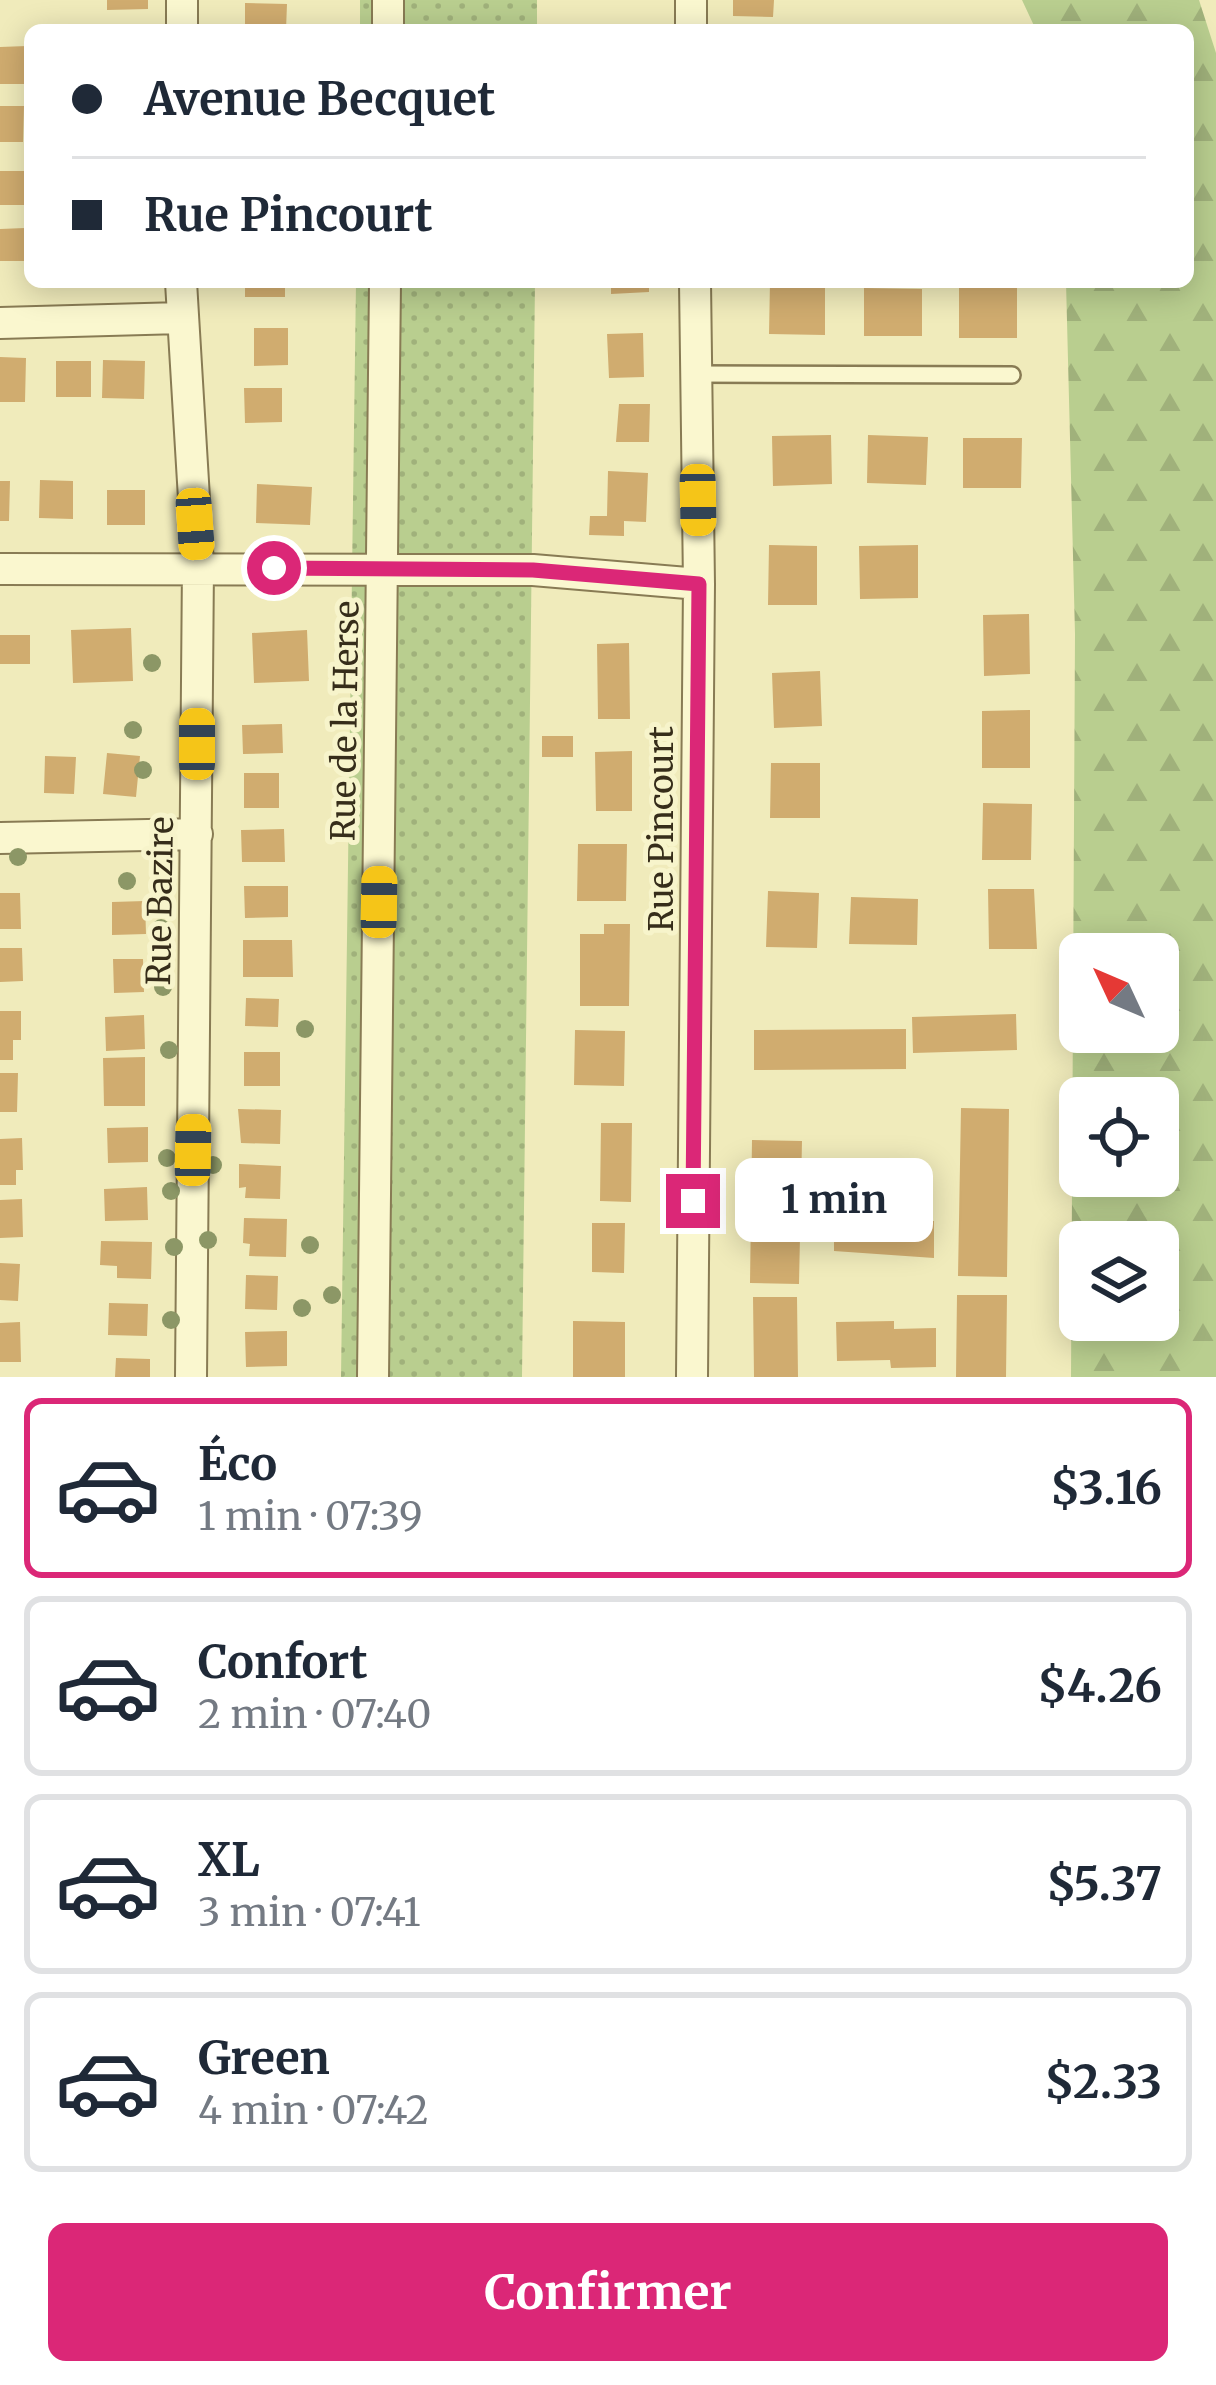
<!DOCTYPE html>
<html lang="fr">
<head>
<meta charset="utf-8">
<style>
	:root { --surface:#fff; --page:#f2f2f3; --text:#1f2937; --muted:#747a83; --line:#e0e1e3; --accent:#db2777 }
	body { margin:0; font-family:Merriweather,serif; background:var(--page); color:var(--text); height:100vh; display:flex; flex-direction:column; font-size:45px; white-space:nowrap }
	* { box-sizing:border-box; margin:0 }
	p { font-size:39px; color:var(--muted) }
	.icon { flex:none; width:66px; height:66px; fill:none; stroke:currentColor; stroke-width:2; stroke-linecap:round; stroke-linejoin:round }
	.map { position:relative; height:1377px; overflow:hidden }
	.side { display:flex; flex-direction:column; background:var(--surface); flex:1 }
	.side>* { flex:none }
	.top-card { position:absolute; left:24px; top:24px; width:1170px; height:264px; border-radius:18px; box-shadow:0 6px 30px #0003; display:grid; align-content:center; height:264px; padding:0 48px; background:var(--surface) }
	.needle { width:78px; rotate:314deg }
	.fabs { position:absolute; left:1059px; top:933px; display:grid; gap:24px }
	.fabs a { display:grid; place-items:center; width:120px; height:120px; border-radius:18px; background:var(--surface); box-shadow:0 6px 30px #0003; font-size:60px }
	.end { position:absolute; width:54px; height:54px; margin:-27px; border:15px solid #db2777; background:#fff; box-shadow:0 0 0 6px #fff }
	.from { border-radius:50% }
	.bubble { position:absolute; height:84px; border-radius:18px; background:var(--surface); box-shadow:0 6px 30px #0003; font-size:39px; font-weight:700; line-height:84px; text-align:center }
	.car { position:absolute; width:36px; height:72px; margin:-36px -18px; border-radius:15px; box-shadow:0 0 9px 3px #0007; background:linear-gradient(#f5c518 24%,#345 0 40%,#f5c518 0 76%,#345 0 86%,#f5c518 0) }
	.top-card b { display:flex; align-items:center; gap:42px; height:114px; font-size:45px }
	.top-card b+b { border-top:3px solid var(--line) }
	.top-card i { width:30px; height:30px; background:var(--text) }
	ul { padding:21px 0 0; list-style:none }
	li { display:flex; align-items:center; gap:36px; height:180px; margin:0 24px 18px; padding:0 24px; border:6px solid var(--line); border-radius:18px }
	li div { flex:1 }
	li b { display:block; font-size:45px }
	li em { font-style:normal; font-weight:700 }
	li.on { border-color:var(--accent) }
	li>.icon { width:108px; height:108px; stroke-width:1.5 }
	.button { display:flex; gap:24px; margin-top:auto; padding:24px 48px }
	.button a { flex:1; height:138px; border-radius:18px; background:var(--accent); color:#fff; font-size:48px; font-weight:700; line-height:138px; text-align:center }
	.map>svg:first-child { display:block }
</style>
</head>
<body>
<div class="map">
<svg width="1216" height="1377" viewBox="0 0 1216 1377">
	<defs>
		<pattern id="grass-dots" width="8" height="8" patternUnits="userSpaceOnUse" patternTransform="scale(3)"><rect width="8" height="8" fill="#b9ce8f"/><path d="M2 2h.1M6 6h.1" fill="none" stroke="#a0b17b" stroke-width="1.8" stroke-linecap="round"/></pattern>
		<pattern id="forest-firs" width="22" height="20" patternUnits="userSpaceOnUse" patternTransform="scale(3)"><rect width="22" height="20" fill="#b9ce8f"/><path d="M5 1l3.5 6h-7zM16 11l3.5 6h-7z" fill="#a0b17b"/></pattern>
	</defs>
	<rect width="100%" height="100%" fill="#f0ebbb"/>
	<!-- grass -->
	<path fill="url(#grass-dots)" d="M360 0H537V30H360Z
		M356 282H535L522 1377H341Z"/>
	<!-- forest -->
	<path fill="url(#forest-firs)" fill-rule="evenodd" d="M1022 0H1199L1216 53V1377H1071L1075 634 1066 282H1188V30H1036ZM1080 954H1158V1032H1080ZM1080 1098H1158V1176H1080ZM1080 1242H1158V1320H1080Z"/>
	<!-- building -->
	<path fill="#d0ac6f" d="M107 0H148V9L107 10Z
		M733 0H774L773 17 733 16Z
		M245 3 287 4 286 30H245Z
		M27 46V84H0V47Z
		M0 106H24L23 142H0Z
		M0 171H26V205H0Z
		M25 228V261H0V229Z
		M245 282H285V297H245Z
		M611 282H649V292L611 294Z
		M770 282 825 283V335L769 334Z
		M1017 286V338H959V287Z
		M864 288 922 289V336H864Z
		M254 328H288V365L254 366Z
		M643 333 644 377 609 378 607 334Z
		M0 357 26 358 25 402H0Z
		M103 360 145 361 144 399 102 398Z
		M56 361H91V397H56Z
		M244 388H282V422L245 423Z
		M619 404H650L649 442H616Z
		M831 435 832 484 773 486 772 436Z
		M868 435 928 437 926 485 867 483Z
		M963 438H1022L1021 488H963Z
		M608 471 648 473 646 522 624 521V536L589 535 590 516H607Z
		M40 480 73 481V519L39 518Z
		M0 481H10L9 521H0Z
		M257 484 312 487 310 525 256 523Z
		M107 490H145V525H107Z
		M769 545 817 546V605H768Z
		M918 545V598L860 599 859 546Z
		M1029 614 1030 674 984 676 983 615Z
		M131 628 133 681 73 683 71 630Z
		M307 630 309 681 254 683 252 633Z
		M0 635H30V664H0Z
		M629 643 630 719H598L597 644Z
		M820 671 822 726 774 728 772 673Z
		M1030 710V768H982V711Z
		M282 724 283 753 243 754 242 725Z
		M542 736H573V757H542Z
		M632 751V811H596L595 752Z
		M107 753 140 756 136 797 103 794Z
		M45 756 76 757 74 794 44 793Z
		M771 763H820V818H770Z
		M244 773H279V808H244Z
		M983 803 1032 804 1031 860H982Z
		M284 829 285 862H242L241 830Z
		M578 844H627L626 901H577Z
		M244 886H288V917L245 918Z
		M988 889H1034L1037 949H989Z
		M768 891 819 893 817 948 766 947Z
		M0 893H20L21 929H0Z
		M851 897 918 899 917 945 849 944Z
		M145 901 146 934 112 935V902Z
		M604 924H630L629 1006H580V934H604Z
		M243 940H292L293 977H243Z
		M0 948H22L23 981 0 982Z
		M113 959H143L144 992 114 993Z
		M246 998 279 999 278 1027 245 1026Z
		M0 1011H21V1040H13V1060H0Z
		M1016 1014 1017 1050 913 1053 912 1017Z
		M144 1015 145 1049 106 1051 105 1017Z
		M906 1029V1069L754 1070V1030Z
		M575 1030 625 1031 624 1086 574 1085Z
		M244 1052H280V1086H244Z
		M145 1057V1106H104L103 1058Z
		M0 1073H18L17 1112H0Z
		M961 1108 1009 1109 1007 1277 958 1276Z
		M238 1109 281 1110 280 1144 241 1143Z
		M601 1123H632L631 1202 600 1201Z
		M148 1127V1162L108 1163 107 1128Z
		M22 1138 23 1170H16V1185H0V1139Z
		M752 1140 802 1141 799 1284 750 1283Z
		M239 1164 281 1166 280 1199 245 1198 246 1187 239 1188Z
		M147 1187 148 1220 105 1221 104 1189Z
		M22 1199 23 1237 0 1238V1200Z
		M834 1209H893V1221H934V1258L834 1251Z
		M244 1218 287 1219 286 1257 249 1256 250 1244 243 1243Z
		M592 1223H625L624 1273 592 1272Z
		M101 1241 152 1242 151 1279 117 1278V1266L100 1265Z
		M0 1263 20 1264 18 1301 0 1300Z
		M246 1275 278 1276 277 1310 245 1309Z
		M957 1295H1007L1006 1377H956Z
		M753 1297H797L798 1377H754Z
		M109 1303 148 1304 147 1336 108 1335Z
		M573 1321 625 1322V1377H573Z
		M894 1321V1329L936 1328V1367L891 1368 890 1360 837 1361 836 1322Z
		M20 1322 21 1362H0V1323Z
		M287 1331V1366L246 1367 245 1332Z
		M116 1358 150 1359V1377H115Z"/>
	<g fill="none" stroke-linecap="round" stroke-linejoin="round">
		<defs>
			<path id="lane" d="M696 374 1012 375"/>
			<path id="street" d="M691 0V30
				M182 30V0
				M388 30V0
				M181 282 198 565 191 1377
				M0 323 181 318
				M0 569 533 570 699 584
				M0 838 197 834
				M373 1377 385 282
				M692 1377 699 584 695 282"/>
		</defs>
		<!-- lane casing -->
		<use href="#lane" stroke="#887b54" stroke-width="20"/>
		<!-- street casing -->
		<use href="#street" stroke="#887b54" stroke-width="34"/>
		<!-- lane -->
		<use href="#lane" stroke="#faf7cf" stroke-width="15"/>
		<!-- street -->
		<use href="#street" stroke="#faf7cf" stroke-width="30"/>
	</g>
	<!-- trees -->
	<g fill="#8c9766">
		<circle cx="152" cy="663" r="9"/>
		<circle cx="133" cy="730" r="9"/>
		<circle cx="143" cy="770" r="9"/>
		<circle cx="18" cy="857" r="9"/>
		<circle cx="127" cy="881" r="9"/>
		<circle cx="161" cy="928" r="9"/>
		<circle cx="163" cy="987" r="9"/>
		<circle cx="305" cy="1029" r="9"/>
		<circle cx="169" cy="1050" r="9"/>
		<circle cx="167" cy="1158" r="9"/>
		<circle cx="213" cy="1165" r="9"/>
		<circle cx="171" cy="1191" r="9"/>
		<circle cx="208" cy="1240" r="9"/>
		<circle cx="310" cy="1245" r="9"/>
		<circle cx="174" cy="1247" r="9"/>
		<circle cx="332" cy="1295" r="9"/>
		<circle cx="302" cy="1308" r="9"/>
		<circle cx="171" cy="1320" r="9"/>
	</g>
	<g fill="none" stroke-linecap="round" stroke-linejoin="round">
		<!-- route -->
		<path stroke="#db2777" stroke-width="15" d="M274 568 533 570 699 584 693 1201"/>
	</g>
	<g text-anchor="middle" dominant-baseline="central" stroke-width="10" stroke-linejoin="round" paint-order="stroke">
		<!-- street labels -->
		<g font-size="33" fill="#362d1a" stroke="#f7f4cb">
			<text transform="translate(345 721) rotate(-89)">Rue de la Herse</text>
			<text transform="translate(661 829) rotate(-90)">Rue Pincourt</text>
			<text transform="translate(160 901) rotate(-89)">Rue Bazire</text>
		</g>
	</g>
</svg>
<div class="fabs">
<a><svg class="needle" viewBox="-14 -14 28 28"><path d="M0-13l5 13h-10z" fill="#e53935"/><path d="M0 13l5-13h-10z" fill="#747a83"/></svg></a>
<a><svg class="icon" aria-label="locate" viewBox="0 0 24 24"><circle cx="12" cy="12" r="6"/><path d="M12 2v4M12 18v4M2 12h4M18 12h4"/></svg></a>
<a><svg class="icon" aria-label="layers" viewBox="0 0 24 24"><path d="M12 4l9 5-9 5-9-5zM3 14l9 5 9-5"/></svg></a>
</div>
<i class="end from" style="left:274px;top:568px"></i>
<i class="end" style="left:693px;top:1201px"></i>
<div class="bubble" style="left:735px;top:1158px;width:198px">1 min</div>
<i class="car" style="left:698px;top:500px;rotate:179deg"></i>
<i class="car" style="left:195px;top:524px;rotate:176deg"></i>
<i class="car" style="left:197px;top:744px;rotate:0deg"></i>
<i class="car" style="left:379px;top:902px;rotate:1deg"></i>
<i class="car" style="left:193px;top:1150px;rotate:1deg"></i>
<div class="top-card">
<b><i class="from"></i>Avenue Becquet</b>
<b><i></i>Rue Pincourt</b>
</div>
</div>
<section class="side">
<ul>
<li class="on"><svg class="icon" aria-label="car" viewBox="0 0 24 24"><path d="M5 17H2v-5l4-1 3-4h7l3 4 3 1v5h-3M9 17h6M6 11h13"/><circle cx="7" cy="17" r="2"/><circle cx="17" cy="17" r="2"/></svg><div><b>Éco</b><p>1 min · 07:39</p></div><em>$3.16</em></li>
<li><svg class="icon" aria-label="car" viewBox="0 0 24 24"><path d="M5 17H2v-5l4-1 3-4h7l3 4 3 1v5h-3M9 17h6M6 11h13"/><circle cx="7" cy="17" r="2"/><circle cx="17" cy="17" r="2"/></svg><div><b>Confort</b><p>2 min · 07:40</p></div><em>$4.26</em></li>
<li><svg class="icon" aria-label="car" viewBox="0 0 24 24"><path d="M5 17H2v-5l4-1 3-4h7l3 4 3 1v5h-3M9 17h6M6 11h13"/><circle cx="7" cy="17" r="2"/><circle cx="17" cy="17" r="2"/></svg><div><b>XL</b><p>3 min · 07:41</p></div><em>$5.37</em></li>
<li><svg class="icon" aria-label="car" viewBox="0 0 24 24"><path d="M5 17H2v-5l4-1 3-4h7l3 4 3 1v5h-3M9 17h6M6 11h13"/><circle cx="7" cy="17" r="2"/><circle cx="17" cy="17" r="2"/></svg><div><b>Green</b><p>4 min · 07:42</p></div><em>$2.33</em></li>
</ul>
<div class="button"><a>Confirmer</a></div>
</section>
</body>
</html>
